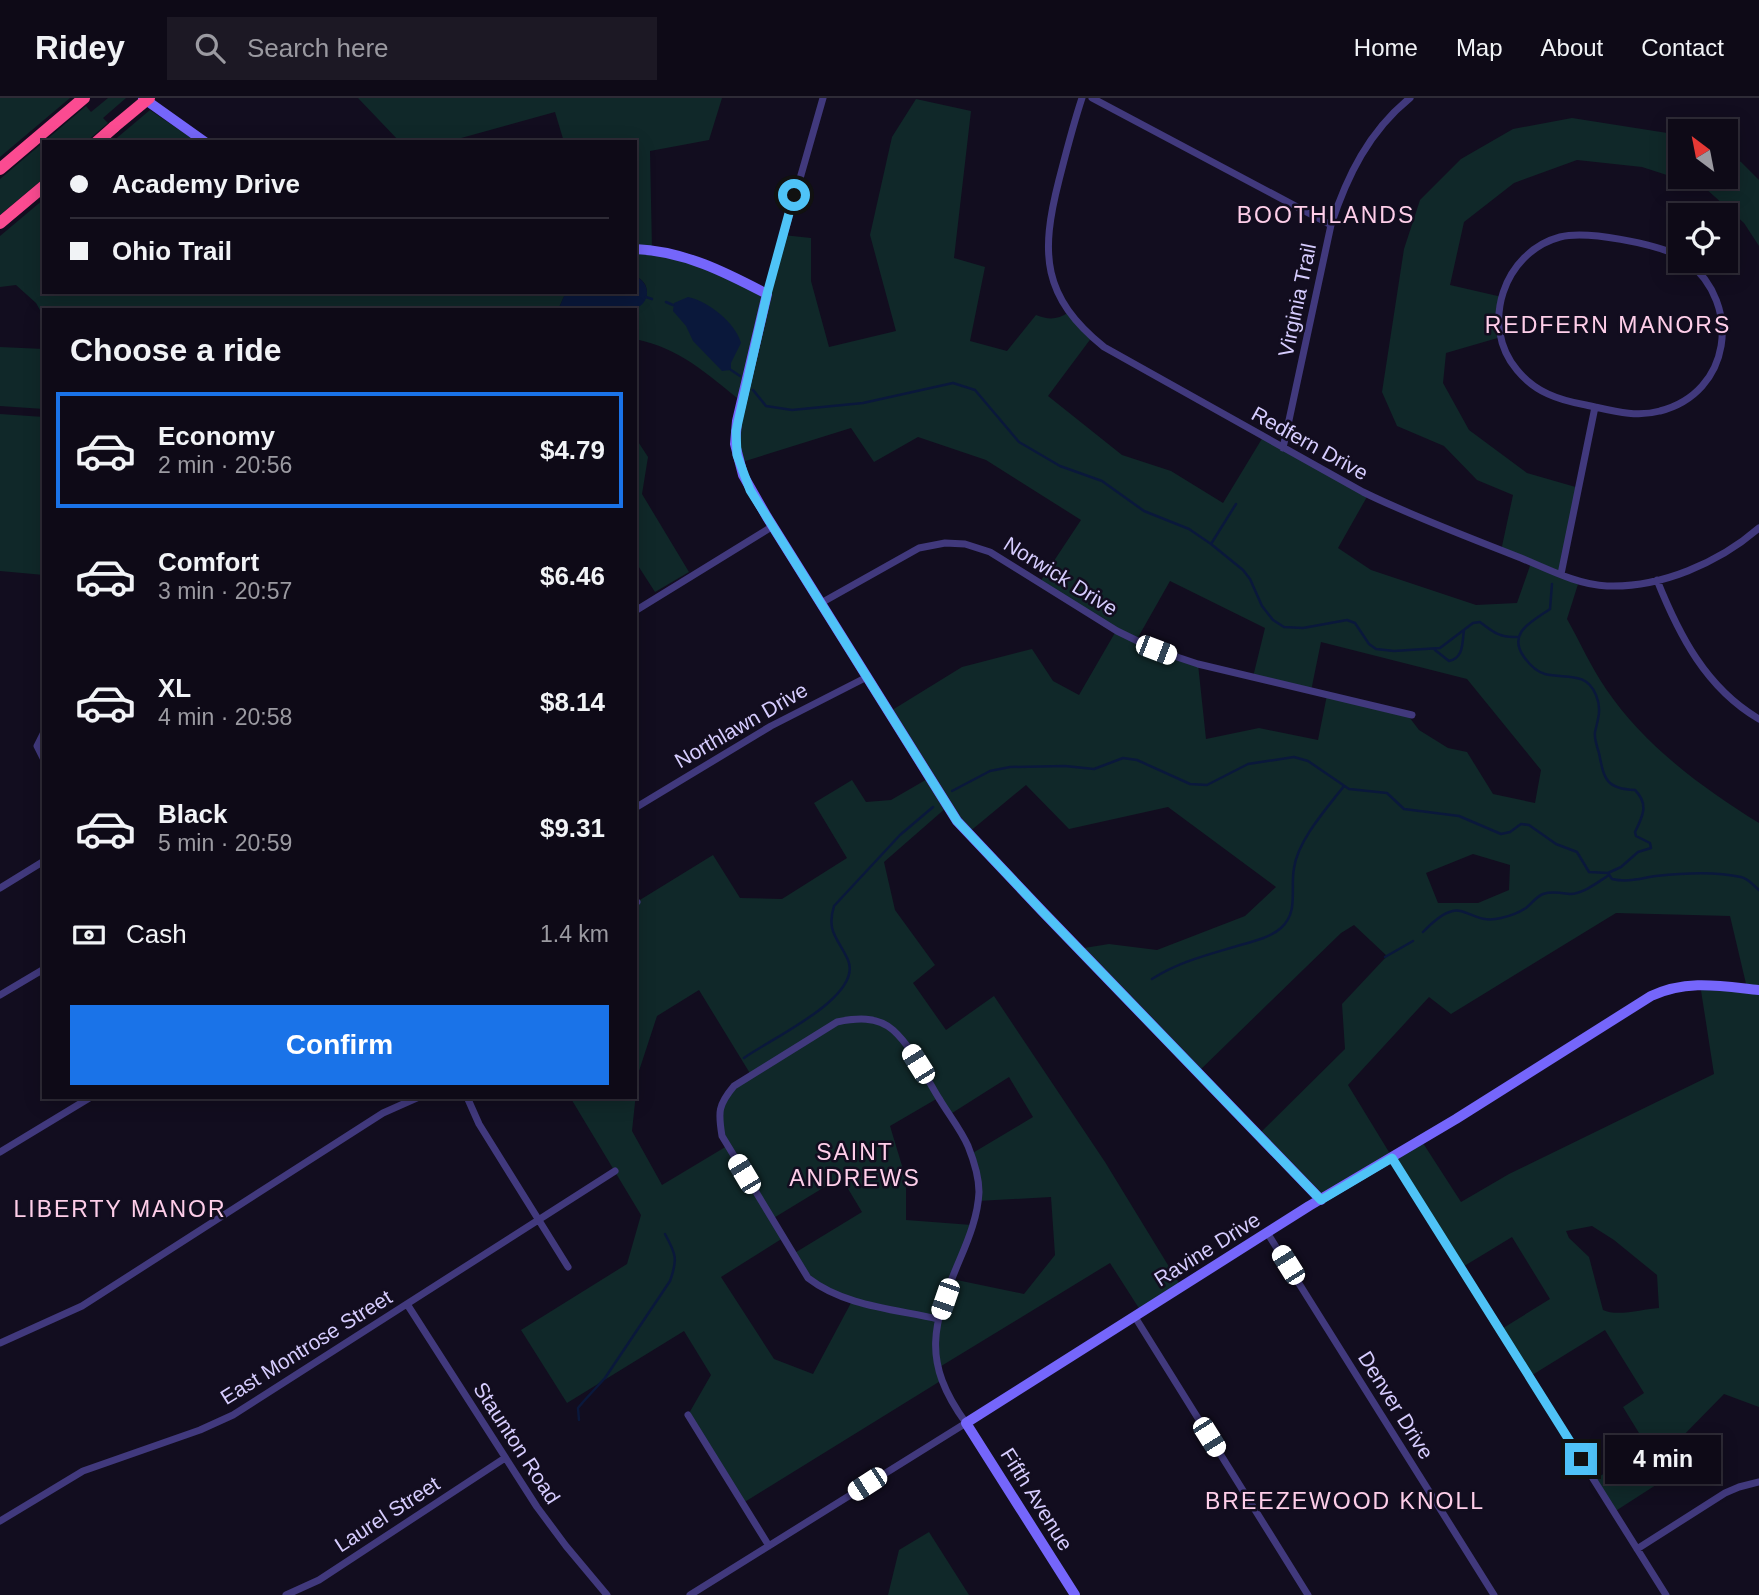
<!DOCTYPE html>
<html lang="en">
<head>
<meta charset="utf-8">
<style>
	:root { --surface:#0e0a17; --page:#1c1824; --text:#f1f3f6; --muted:#9b9aa1; --line:#2e2b36; --accent:#1a73e8 }
	body { margin:0; font-family:Helvetica,sans-serif; background:var(--page); color:var(--text); height:100vh; display:flex; flex-direction:column; font-size:26px; white-space:nowrap }
	* { box-sizing:border-box; margin:0 }
	p { font-size:23px; color:var(--muted) }
	.icon { flex:none; width:38px; height:38px; fill:none; stroke:currentColor; stroke-width:2; stroke-linecap:round; stroke-linejoin:round }
	.map { position:relative; flex:1; overflow:hidden }
	.panel { position:absolute; left:42px; top:210px; width:595px; height:791px; display:flex; flex-direction:column; background:var(--surface); border-radius:0px; box-shadow:0 4px 18px #0003,0 0 0 2px var(--line) }
	.panel>* { flex:none }
	.hud { position:absolute; left:42px; top:42px; width:595px; height:154px; border-radius:0px; box-shadow:0 4px 18px #0003,0 0 0 2px var(--line); display:grid; align-content:center; height:154px; padding:0 28px; background:var(--surface) }
	.needle { width:46px; rotate:328deg }
	.buttons { position:absolute; left:1668px; top:21px; display:grid; gap:14px }
	.buttons a { display:grid; place-items:center; width:70px; height:70px; border-radius:0px; background:var(--surface); box-shadow:0 4px 18px #0003,0 0 0 2px var(--line); font-size:35px }
	.end { position:absolute; width:32px; height:32px; margin:-16px; border:9px solid #4fc3f7; background:#111; box-shadow:0 0 0 4px #111 }
	.from { border-radius:50% }
	.bubble { position:absolute; height:49px; border-radius:0px; background:var(--surface); box-shadow:0 4px 18px #0003,0 0 0 2px var(--line); font-size:23px; font-weight:700; line-height:49px; text-align:center }
	.car { position:absolute; width:21px; height:42px; margin:-21px -10px; border-radius:9px; box-shadow:0 0 5px 2px #0007; background:linear-gradient(#fff 24%,#345 0 40%,#fff 0 76%,#345 0 86%,#fff 0) }
	.hud b { display:flex; align-items:center; gap:24px; height:66px; font-size:26px }
	.hud b+b { border-top:2px solid var(--line) }
	.hud i { width:18px; height:18px; background:var(--text) }
	ul { padding:0; list-style:none }
	li { display:flex; align-items:center; gap:21px; height:116px; margin:0 14px 10px; padding:0 14px; border:4px solid transparent; border-radius:0px }
	li div { flex:1 }
	li b { display:block; font-size:26px }
	li em { font-style:normal; font-weight:700 }
	li.active { border-color:var(--accent) }
	li>.icon { width:63px; height:63px; stroke-width:1.5 }
	h2 { padding:0 28px; font-size:32px; line-height:84px }
	.pay { display:flex; align-items:center; gap:18px; height:77px; padding:0 28px; font-size:26px }
	.pay p { margin-inline-start:auto }
	.action { display:flex; gap:14px; margin-top:auto; padding:14px 28px }
	.action a { flex:1; height:80px; border-radius:0px; background:var(--accent); color:#fff; font-size:28px; font-weight:700; line-height:80px; text-align:center }
	header { display:flex; align-items:center; gap:42px; box-sizing:border-box; height:98px; padding:0 35px; background:var(--surface); border-bottom:2px solid var(--line) }
	header strong { font-size:33px }
	nav { display:flex; gap:38px; margin-inline-start:auto; font-size:24px }
	.search { width:490px; height:63px; background:var(--page); display:flex; align-items:center; gap:18px; box-sizing:border-box; padding:0 24px; border-radius:0px; color:var(--muted); font-size:26px }
	.map>svg:first-child { display:block }
</style>
</head>
<body>
<header>
<strong>Ridey</strong>
<div class="search"><svg class="icon" aria-label="search" viewBox="0 0 24 24"><circle cx="10" cy="10" r="6"/><path d="M15 15l6 6"/></svg>Search here</div>
<nav><a>Home</a><a>Map</a><a>About</a><a>Contact</a></nav>
</header>
<div class="map">
<svg width="1759" height="1497" viewBox="0 0 1759 1497">
	<rect width="100%" height="100%" fill="#120d1f"/>
	<!-- green -->
	<path fill="#102829" fill-rule="evenodd" d="M0 0H70L0 59Z
		M108 0H126L103 20 108 25 86 44H44V80L0 117V81L86 8 91 14Z
		M358 0H722L709 42 650 53 652 152 767 193 783 137 811 140V183L829 249 896 233 870 137 892 39 916 1 971 13 954 160 985 169 970 243 1007 253 1036 217C1049 222 1057 222 1069 214L1092 239 1048 298 1122 357 1171 373 1223 405 1263 339 1368 397 1338 450 1371 472 1476 507 1517 505 1531 465 1501 453 1513 397 1477 382 1444 348 1397 328 1382 294 1404 151 1420 102 1461 61 1513 31 1572 20 1680 37V79H1726V56L1741 64 1759 82V148L1744 125 1704 89 1642 69 1577 62 1514 85 1464 124 1450 187 1502 199 1501 239 1446 255 1443 285 1469 332 1527 375 1579 390 1561 476 1579 483 1567 521C1580 544 1591 569 1606 591 1644 647 1702 690 1759 725V1309L1724 1296 1674 1347 1659 1385 1614 1414 1594 1382 1647 1348 1623 1309 1644 1295 1605 1232 1529 1279 1500 1232 1550 1201 1512 1139 1461 1170 1392 1060 1321 1102 1259 1036 1345 951 1342 906 1387 858 1354 827 1341 835 1198 974 1078 851 1109 846 1157 852 1245 818 1276 789 1168 709 1069 731 1026 687 968 735 947 709 884 764 895 812 935 867 913 885 946 932 994 898 1105 1064 1182 1190 1142 1215 1110 1165 938 1270 942 1282 743 1405 688 1317 711 1277 684 1233 567 1305 521 1232 627 1166 641 1117 570 999H635V805L713 757 740 800 782 801 847 760 814 705 852 682 866 704 891 702 929 680 889 614 962 569 1032 551 1053 583 1079 597 1116 533 1040 484 1081 422 986 362 918 339 874 364 851 330 739 365 741 303C707 276 680 250 635 241V212H632C649 205 653 186 635 178V44H564L555 14 454 42V44H400ZM1170 483 1265 530 1253 579 1311 593 1321 544 1467 581 1541 672 1535 705 1493 696 1467 654 1448 650 1419 632 1406 615 1327 597 1318 642 1259 630 1206 641 1198 566 1136 543ZM1473 756 1510 767 1509 792 1478 805H1438L1426 775ZM1616 815 1730 818 1747 890 1700 886 1714 976 1509 1076 1461 1104 1421 1042 1392 1059 1348 987 1429 899 1451 916ZM699 892 751 977 722 1003V1038L727 1048 662 1087 632 1033 638 976 657 918ZM1009 979 1033 1019 971 1056 979 1094 977 1103 1051 1099 1055 1157 1024 1196 952 1181 972 1127 906 1122V1081L890 1028 938 1000 949 1017ZM841 1079 862 1114 793 1156 811 1182 852 1203 813 1276 774 1261 721 1179 783 1140 772 1121ZM1592 1128 1614 1142 1657 1177 1659 1210C1643 1211 1617 1219 1603 1212L1589 1159 1569 1140 1566 1133Z
		M150 12 197 44H112Z
		M44 101V194H566L558 212H44V219L36 205 16 187 0 189V138Z
		M0 249 44 251V311L0 308Z
		M0 316 44 319V477L0 473Z
		M635 339 648 359 642 396 689 474 655 494 635 463Z
		M929 1434 969 1497H888L899 1452Z"/>
	<!-- water -->
	<path fill="#0a183b" d="M635 178C651 185 651 204 635 211L558 212 566 194H635Z
		M688 199C708 203 736 225 741 245L731 265V272L722 273 693 243 686 228 673 213 674 205Z"/>
	<g fill="none" stroke-linecap="round" stroke-linejoin="round">
		<!-- stream -->
		<path stroke="#0a183b" stroke-width="2.5" d="M646 199 652 201
			M666 204 673 207
			M327 212H336
			M731 272 740 278
			M753 292 766 308 792 312 863 305 953 285 975 292 1019 344 1060 368 1102 383 1144 413 1189 431 1211 446 1243 472 1250 481 1262 508 1273 522 1284 529 1303 530 1347 522 1355 525 1369 546 1376 551 1394 553 1440 550 1473 525 1480 524C1493 534 1500 540 1517 539
			M1211 446 1236 406
			M1552 486 1550 511C1531 524 1507 535 1524 559 1529 566 1537 574 1545 576 1566 581 1586 573 1596 597 1602 611 1598 621 1595 634 1594 641 1597 648 1599 655 1604 681 1606 691 1635 692 1649 706 1643 718 1635 734L1636 738 1650 745 1651 750 1638 754 1621 769 1608 775
			M1435 552 1449 563C1464 560 1462 545 1464 532
			M952 693 990 673 1010 669 1065 668 1094 671 1123 660 1137 662 1190 686 1207 687 1248 666 1294 659 1308 663 1349 691 1387 695 1404 711 1459 718 1501 736 1510 734 1521 726 1529 727 1556 746 1577 754 1589 774 1608 775 1612 781C1628 785 1641 780 1656 778 1682 775 1715 773 1741 779 1749 781 1753 787 1759 792
			M1423 834C1465 790 1464 829 1501 820 1510 818 1518 815 1526 810 1532 805 1536 799 1543 796 1552 793 1561 795 1570 796 1583 796 1598 784 1609 777
			M1385 859 1413 843
			M1152 881C1178 864 1207 857 1237 848 1251 844 1270 840 1281 830 1299 814 1290 791 1294 770 1298 742 1327 710 1344 688
			M744 960C768 942 864 899 848 862 838 840 826 834 834 808L900 737 933 709
			M579 1322 578 1310 583 1304 605 1280 670 1183C678 1161 676 1156 665 1136"/>
		<!-- street -->
		<path stroke="#41397d" stroke-width="7" d="M1082 0C1073 27 1066 55 1059 82 1040 156 1042 199 1104 249L1363 394C1414 419 1468 439 1521 460 1548 471 1578 487 1607 488 1660 490 1719 465 1759 430
			M1092 0 1331 127
			M1680 158C1654 146 1588 132 1560 139 1504 154 1479 227 1517 272 1535 294 1558 302 1586 307 1610 312 1635 320 1660 313 1731 295 1743 207 1687 163
			M767 196 823 0
			M1283 350 1331 127C1347 78 1369 33 1410 0
			M1561 476 1595 309
			M1657 482C1679 537 1706 590 1759 621
			M821 505 919 450 945 445 965 446 990 454 1117 533 1156 552 1198 566 1412 617
			M635 513 773 428
			M44 634 37 648 44 662
			M635 710 771 628 867 579
			M0 790 44 763
			M635 802 637 804
			M0 897 44 871
			M467 999 479 1026 568 1169
			M0 1054 91 999
			M1392 1060 1666 1497
			M1268 1136 1494 1497
			M407 1206 537 1409 566 1448 607 1497
			M1135 1219 1308 1497
			M0 1245 82 1208 383 1015 419 999
			M688 1317 769 1448
			M0 1423 83 1373 200 1332 233 1317 615 1073
			M1637 1451 1725 1395 1739 1389 1759 1384
			M286 1497 319 1482 505 1360
			M690 1497 966 1325C921 1263 932 1227 960 1161 969 1140 978 1117 979 1094 979 1078 974 1063 968 1048 961 1032 949 1017 940 1002 926 980 913 950 893 932 877 918 856 920 837 924L734 988C718 1007 718 1014 722 1038L808 1180C844 1208 894 1211 938 1221"/>
		<!-- secondary -->
		<path stroke="#7566fb" stroke-width="10" d="M143 0 205 44
			M635 151C684 153 725 174 767 196L737 323 735 346 743 377 767 419 957 723 1043 814 1321 1102
			M1075 1497 966 1325 1309 1108 1456 1021 1651 898C1687 881 1721 888 1759 892"/>
		<!-- highway -->
		<path stroke="#fb4b91" stroke-width="12" d="M97 44 114 29
			M0 71 84 0
			M0 125 44 88"/>
		<!-- highway-bridge -->
		<path stroke="#fb4b91" stroke-width="12" d="M114 29 149 0"/>
	</g>
	<g fill="none" stroke-linecap="round" stroke-linejoin="round">
		<!-- route -->
		<path stroke="#4fc3f7" stroke-width="9" d="M794 97 767 196 736 333 737 357 750 392 957 723 1043 814 1321 1102 1392 1060 1581 1361"/>
	</g>
	<g text-anchor="middle" dominant-baseline="central" stroke-width="5" stroke-linejoin="round" paint-order="stroke">
		<!-- street labels -->
		<g font-size="21" fill="#d6ccfe" stroke="#120d1f">
			<text transform="translate(1297 202) rotate(-78)">Virginia Trail</text>
			<text transform="translate(1310 345) rotate(29)">Redfern Drive</text>
			<text transform="translate(1061 478) rotate(32)">Norwick Drive</text>
			<text transform="translate(741 627) rotate(-30)">Northlawn Drive</text>
			<text transform="translate(1207 1151) rotate(-32)">Ravine Drive</text>
			<text transform="translate(306 1249) rotate(-32)">East Montrose Street</text>
			<text transform="translate(1396 1307) rotate(58)">Denver Drive</text>
			<text transform="translate(517 1345) rotate(57)">Staunton Road</text>
			<text transform="translate(1037 1401) rotate(58)">Fifth Avenue</text>
			<text transform="translate(387 1416) rotate(-33)">Laurel Street</text>
		</g>
		<!-- neighbourhood labels -->
		<g font-size="23" letter-spacing="2" fill="#fecee9" stroke="#120d1f">
			<text x="1326" y="117">BOOTHLANDS</text>
			<text x="1608" y="227">REDFERN MANORS</text>
			<text x="855" y="1054">SAINT<tspan x="855" dy="26">ANDREWS</tspan></text>
			<text x="120" y="1111">LIBERTY MANOR</text>
			<text x="1345" y="1403">BREEZEWOOD KNOLL</text>
		</g>
	</g>
</svg>
<div class="buttons">
<a><svg class="needle" viewBox="-14 -14 28 28"><path d="M0-13l5 13h-10z" fill="#e53935"/><path d="M0 13l5-13h-10z" fill="#9b9aa1"/></svg></a>
<a><svg class="icon" aria-label="locate" viewBox="0 0 24 24"><circle cx="12" cy="12" r="6"/><path d="M12 2v4M12 18v4M2 12h4M18 12h4"/></svg></a>
</div>
<i class="end from" style="left:794px;top:97px"></i>
<i class="end" style="left:1581px;top:1361px"></i>
<div class="bubble" style="left:1605px;top:1337px;width:116px">4 min</div>
<i class="car" style="left:1156px;top:552px;rotate:111deg"></i>
<i class="car" style="left:918px;top:966px;rotate:328deg"></i>
<i class="car" style="left:744px;top:1076px;rotate:329deg"></i>
<i class="car" style="left:1288px;top:1167px;rotate:328deg"></i>
<i class="car" style="left:945px;top:1201px;rotate:199deg"></i>
<i class="car" style="left:1209px;top:1339px;rotate:148deg"></i>
<i class="car" style="left:867px;top:1386px;rotate:237deg"></i>
<div class="hud">
<b><i class="from"></i>Academy Drive</b>
<b><i></i>Ohio Trail</b>
</div>
<section class="panel">
<h2>Choose a ride</h2>
<ul>
<li class="active"><svg class="icon" aria-label="car" viewBox="0 0 24 24"><path d="M5 17H2v-5l4-1 3-4h7l3 4 3 1v5h-3M9 17h6M6 11h13"/><circle cx="7" cy="17" r="2"/><circle cx="17" cy="17" r="2"/></svg><div><b>Economy</b><p>2 min · 20:56</p></div><em>$4.79</em></li>
<li><svg class="icon" aria-label="car" viewBox="0 0 24 24"><path d="M5 17H2v-5l4-1 3-4h7l3 4 3 1v5h-3M9 17h6M6 11h13"/><circle cx="7" cy="17" r="2"/><circle cx="17" cy="17" r="2"/></svg><div><b>Comfort</b><p>3 min · 20:57</p></div><em>$6.46</em></li>
<li><svg class="icon" aria-label="car" viewBox="0 0 24 24"><path d="M5 17H2v-5l4-1 3-4h7l3 4 3 1v5h-3M9 17h6M6 11h13"/><circle cx="7" cy="17" r="2"/><circle cx="17" cy="17" r="2"/></svg><div><b>XL</b><p>4 min · 20:58</p></div><em>$8.14</em></li>
<li><svg class="icon" aria-label="car" viewBox="0 0 24 24"><path d="M5 17H2v-5l4-1 3-4h7l3 4 3 1v5h-3M9 17h6M6 11h13"/><circle cx="7" cy="17" r="2"/><circle cx="17" cy="17" r="2"/></svg><div><b>Black</b><p>5 min · 20:59</p></div><em>$9.31</em></li>
</ul>
<div class="pay"><svg class="icon" aria-label="cash" viewBox="0 0 24 24"><path d="M3 7h18v10H3z"/><circle cx="12" cy="12" r="2"/></svg>Cash<p>1.4 km</p></div>
<div class="action"><a>Confirm</a></div>
</section>
</div>
</body>
</html>
